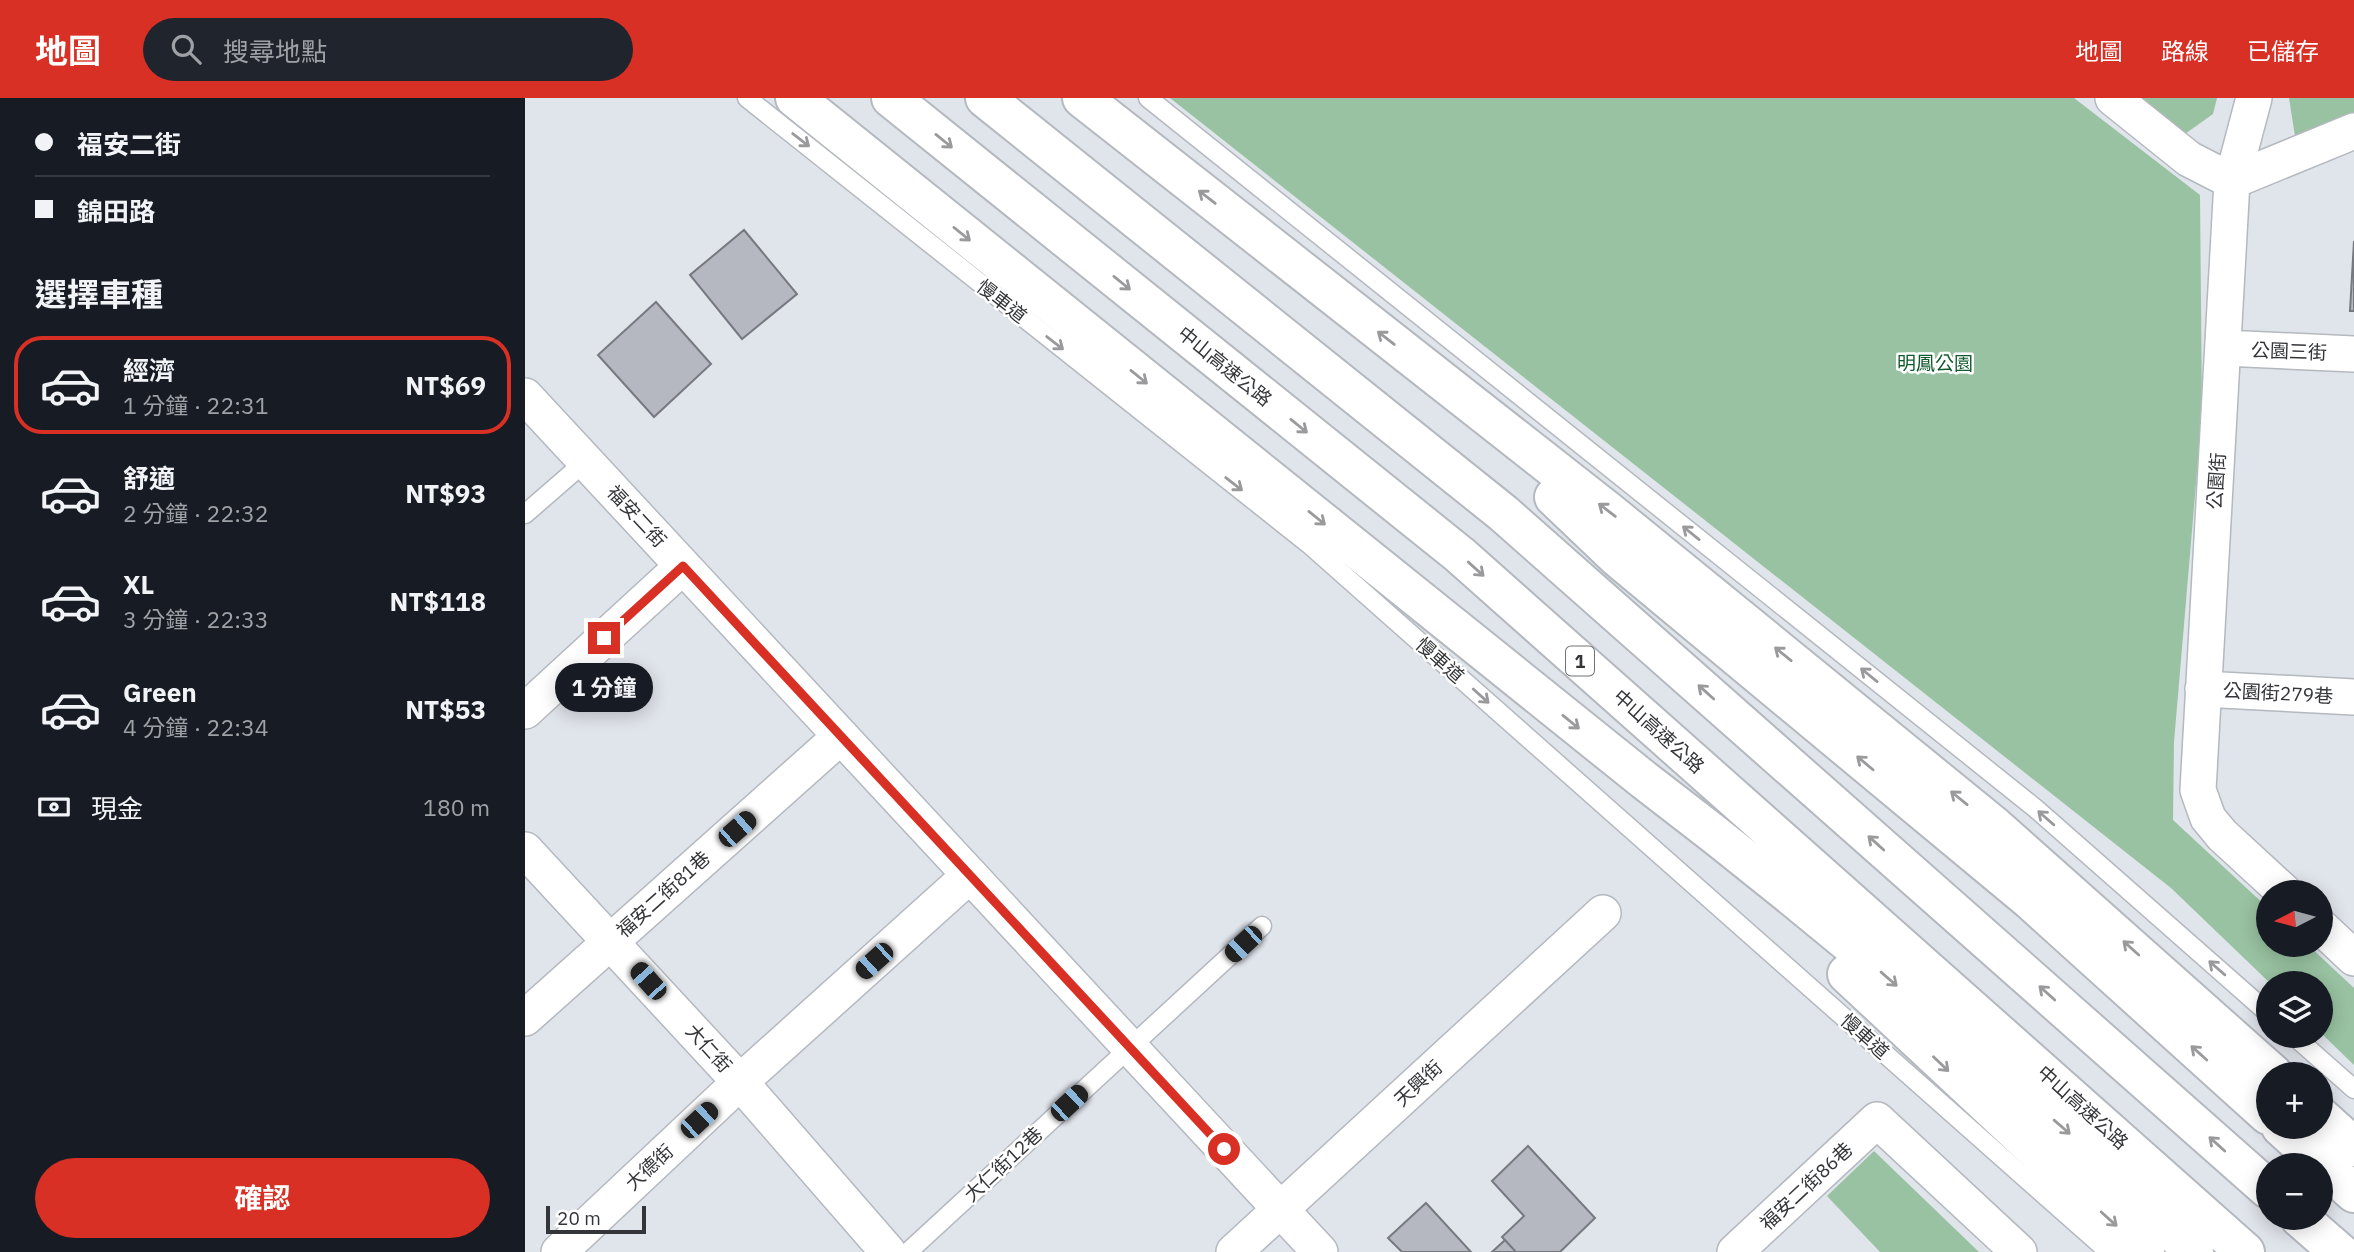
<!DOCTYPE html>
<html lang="zh-TW">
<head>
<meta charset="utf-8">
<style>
	:root { --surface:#171b24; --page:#20242c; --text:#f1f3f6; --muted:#9ea1a6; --line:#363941; --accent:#d93025 }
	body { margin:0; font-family:"IBM Plex Sans","Noto Sans TC",sans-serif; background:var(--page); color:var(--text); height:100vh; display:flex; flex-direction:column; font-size:26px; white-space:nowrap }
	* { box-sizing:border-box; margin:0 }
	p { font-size:23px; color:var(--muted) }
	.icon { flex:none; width:38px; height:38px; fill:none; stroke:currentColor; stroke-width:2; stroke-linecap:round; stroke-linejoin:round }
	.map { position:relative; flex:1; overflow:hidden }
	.side { display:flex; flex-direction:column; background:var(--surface); width:525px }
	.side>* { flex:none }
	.guide { display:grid; align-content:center; height:154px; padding:0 35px; background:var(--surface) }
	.needle { width:46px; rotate:264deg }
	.fabs { position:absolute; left:1731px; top:782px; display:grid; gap:14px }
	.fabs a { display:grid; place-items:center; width:77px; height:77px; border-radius:50%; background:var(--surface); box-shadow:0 4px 18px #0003; font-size:35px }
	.scale { position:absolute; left:21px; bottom:18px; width:100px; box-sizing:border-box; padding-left:7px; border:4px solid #343538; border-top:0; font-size:19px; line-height:24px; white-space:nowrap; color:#343538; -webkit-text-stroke:5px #fff; paint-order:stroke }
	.end { position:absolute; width:32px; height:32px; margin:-16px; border:9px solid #d93025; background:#fff; box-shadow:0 0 0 4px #fff }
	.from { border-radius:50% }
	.bubble { position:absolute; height:49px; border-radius:24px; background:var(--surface); box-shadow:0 4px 18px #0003; font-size:23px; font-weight:700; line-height:49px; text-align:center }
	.car { position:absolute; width:21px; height:42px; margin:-21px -10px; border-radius:9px; box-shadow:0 0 5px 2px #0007; background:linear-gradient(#222 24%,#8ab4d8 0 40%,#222 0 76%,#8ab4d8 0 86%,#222 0) }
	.guide b { display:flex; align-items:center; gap:24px; height:66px; font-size:26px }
	.guide b+b { border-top:2px solid var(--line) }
	.guide i { width:18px; height:18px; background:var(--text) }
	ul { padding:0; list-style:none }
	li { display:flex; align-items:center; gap:21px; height:98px; margin:0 14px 10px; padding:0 21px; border:4px solid transparent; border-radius:28px }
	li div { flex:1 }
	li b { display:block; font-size:26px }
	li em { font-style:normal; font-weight:700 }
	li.on { border-color:var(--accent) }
	li>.icon { width:63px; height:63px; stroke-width:1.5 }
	h2 { padding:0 35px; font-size:32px; line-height:84px }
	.pay { display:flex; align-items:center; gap:18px; height:77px; padding:0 35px; font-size:26px }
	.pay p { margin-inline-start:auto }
	.button { display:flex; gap:14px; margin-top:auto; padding:14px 35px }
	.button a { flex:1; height:80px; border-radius:42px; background:var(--accent); color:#fff; font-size:28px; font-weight:700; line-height:80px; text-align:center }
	header { display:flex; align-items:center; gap:42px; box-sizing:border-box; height:98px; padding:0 35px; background:var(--accent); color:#fff }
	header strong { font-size:33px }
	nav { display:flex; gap:38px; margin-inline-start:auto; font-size:24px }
	.search { width:490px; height:63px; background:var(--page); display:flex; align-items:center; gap:18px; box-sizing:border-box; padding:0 24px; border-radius:38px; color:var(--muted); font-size:26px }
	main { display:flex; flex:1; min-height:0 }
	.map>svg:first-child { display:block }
</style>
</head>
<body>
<header>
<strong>地圖</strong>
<div class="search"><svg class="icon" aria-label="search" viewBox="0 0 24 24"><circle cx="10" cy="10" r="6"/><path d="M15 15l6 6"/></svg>搜尋地點</div>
<nav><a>地圖</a><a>路線</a><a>已儲存</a></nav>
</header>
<main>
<section class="side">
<div class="guide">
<b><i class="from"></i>福安二街</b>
<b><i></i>錦田路</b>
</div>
<h2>選擇車種</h2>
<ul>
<li class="on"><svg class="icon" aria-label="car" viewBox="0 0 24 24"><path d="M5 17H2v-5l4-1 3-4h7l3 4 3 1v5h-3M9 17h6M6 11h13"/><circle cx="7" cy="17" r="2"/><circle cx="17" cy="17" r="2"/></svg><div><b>經濟</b><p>1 分鐘 · 22:31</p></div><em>NT$69</em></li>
<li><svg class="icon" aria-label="car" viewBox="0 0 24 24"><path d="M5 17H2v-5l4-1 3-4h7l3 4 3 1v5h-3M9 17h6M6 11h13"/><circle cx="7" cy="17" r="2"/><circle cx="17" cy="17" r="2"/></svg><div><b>舒適</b><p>2 分鐘 · 22:32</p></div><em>NT$93</em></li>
<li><svg class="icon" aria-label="car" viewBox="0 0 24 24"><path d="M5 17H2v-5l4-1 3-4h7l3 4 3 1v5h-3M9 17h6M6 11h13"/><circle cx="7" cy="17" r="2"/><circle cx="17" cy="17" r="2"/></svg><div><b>XL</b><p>3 分鐘 · 22:33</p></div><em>NT$118</em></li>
<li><svg class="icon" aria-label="car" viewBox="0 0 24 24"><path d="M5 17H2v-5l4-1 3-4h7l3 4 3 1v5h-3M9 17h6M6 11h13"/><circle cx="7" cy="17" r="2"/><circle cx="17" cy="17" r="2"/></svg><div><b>Green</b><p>4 分鐘 · 22:34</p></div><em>NT$53</em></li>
</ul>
<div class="pay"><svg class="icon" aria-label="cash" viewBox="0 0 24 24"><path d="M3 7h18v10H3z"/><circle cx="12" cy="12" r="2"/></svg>現金<p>180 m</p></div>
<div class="button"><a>確認</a></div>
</section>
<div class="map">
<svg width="1829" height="1154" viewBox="0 0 1829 1154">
	<rect width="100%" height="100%" fill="#e0e4eb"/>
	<!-- green -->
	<path fill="#98c2a1" d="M645 0H1549L1675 97 1677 315 1649 644 1648 722 1743 810V847H1783L1829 890V967L1796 935V886L1745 885 1646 790Z
		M1610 0H1692L1688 16 1657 38Z
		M1764 0H1829V18L1802 30 1770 38Z
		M1349 1053 1454 1154H1355L1302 1098Z"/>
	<!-- building -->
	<path fill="#b5b8c0" stroke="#767980" stroke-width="2" d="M219 132 272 196 217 241 165 177Z
		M1829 143V213H1825Z
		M131 204 186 266 129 319 73 257Z
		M1003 1048 1070 1120 1035 1154H991L977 1139 999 1118 967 1083Z
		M901 1105 946 1154H877L863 1140Z
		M980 1142 991 1154H967Z"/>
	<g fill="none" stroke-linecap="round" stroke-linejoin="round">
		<defs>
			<path id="lane" d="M222 0 785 447 1584 1154
				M623 0 1510 710 1743 915
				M0 416 61 363
				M1769 938 1829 991
				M383 1154 737 828"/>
			<path id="street" d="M1588 0 1664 61 1707 83 1673 692 1683 720 1697 737 1759 794
				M1707 83 1829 33
				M1707 83 1729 0
				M1699 250 1829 256
				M0 298 795 1154
				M1678 591 1829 599
				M0 613 158 468
				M0 752 215 984 363 1154
				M1796 829 1829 860
				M0 920 316 638
				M34 1154 215 984 445 777
				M709 1154 1078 815
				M1210 1154 1352 1022 1494 1154"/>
			<path id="highway" d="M270 0 1119 682C1311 828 1495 987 1669 1154
				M366 0 935 457 1720 1154
				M460 0 978 415 1743 1091
				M557 0 1084 414 1468 727 1748 976
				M1029 399 1093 460 1505 802 1743 1017
				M1322 876 1620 1154
				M1796 1019 1829 1049
				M1756 1029 1829 1095
				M1775 1120 1814 1154"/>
		</defs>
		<!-- lane casing -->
		<use href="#lane" stroke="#b4b8bf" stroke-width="21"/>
		<!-- street casing -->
		<use href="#street" stroke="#b4b8bf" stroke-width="38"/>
		<!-- highway casing -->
		<use href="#highway" stroke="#b4b8bf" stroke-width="42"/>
		<!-- lane -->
		<use href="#lane" stroke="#fff" stroke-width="18"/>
		<!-- street -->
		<use href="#street" stroke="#fff" stroke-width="35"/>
		<!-- highway -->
		<use href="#highway" stroke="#fff" stroke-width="38"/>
	</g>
	<!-- one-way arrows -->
	<defs><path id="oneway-shaft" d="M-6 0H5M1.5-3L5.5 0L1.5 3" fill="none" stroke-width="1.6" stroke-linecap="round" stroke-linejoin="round" transform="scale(1.75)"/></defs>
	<g stroke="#9a9a9c">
		<use href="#oneway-shaft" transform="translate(276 42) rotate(38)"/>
		<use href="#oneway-shaft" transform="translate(419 43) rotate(39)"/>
		<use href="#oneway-shaft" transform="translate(682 99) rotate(-142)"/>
		<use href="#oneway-shaft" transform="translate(437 136) rotate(39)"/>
		<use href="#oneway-shaft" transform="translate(597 185) rotate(39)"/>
		<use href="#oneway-shaft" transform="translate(861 240) rotate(-142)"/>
		<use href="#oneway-shaft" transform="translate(530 245) rotate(38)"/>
		<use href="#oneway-shaft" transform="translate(614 279) rotate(39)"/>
		<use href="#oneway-shaft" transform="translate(774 328) rotate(39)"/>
		<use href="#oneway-shaft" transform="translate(709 386) rotate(38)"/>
		<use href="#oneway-shaft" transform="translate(1082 412) rotate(-142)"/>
		<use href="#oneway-shaft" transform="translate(792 420) rotate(39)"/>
		<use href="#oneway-shaft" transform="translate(1166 435) rotate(-141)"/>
		<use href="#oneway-shaft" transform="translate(951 471) rotate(42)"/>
		<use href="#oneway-shaft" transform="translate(1258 556) rotate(-141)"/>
		<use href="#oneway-shaft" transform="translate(1344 577) rotate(-141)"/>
		<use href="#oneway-shaft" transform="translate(1181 594) rotate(-138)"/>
		<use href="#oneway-shaft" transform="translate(956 598) rotate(42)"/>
		<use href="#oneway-shaft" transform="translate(1046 624) rotate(39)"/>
		<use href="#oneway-shaft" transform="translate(1340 665) rotate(-140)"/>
		<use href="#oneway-shaft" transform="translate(1434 700) rotate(-141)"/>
		<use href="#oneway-shaft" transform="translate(1521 720) rotate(-139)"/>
		<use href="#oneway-shaft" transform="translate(1351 745) rotate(-138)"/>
		<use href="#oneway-shaft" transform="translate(1606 850) rotate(-138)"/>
		<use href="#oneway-shaft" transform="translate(1692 870) rotate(-139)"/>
		<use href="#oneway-shaft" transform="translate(1364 881) rotate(41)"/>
		<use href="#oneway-shaft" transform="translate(1522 895) rotate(-138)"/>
		<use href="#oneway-shaft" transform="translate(1674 955) rotate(-138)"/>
		<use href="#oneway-shaft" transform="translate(1416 966) rotate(44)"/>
		<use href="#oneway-shaft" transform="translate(1537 1029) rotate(41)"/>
		<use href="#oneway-shaft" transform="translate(1692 1046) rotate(-138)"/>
		<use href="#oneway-shaft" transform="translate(1584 1121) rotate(42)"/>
	</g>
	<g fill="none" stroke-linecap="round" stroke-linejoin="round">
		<!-- route -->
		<path stroke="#d93025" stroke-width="9" d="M79 540 158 468 699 1051"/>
	</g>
	<g text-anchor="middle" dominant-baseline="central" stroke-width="5" stroke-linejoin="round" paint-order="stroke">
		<!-- shield labels -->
		<rect fill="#fff" stroke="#717274" stroke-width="2" x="1041" y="548.5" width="28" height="29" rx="5"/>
		<g font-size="18" font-weight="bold" fill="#343538">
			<text x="1055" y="563">1</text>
		</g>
		<!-- street labels -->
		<g font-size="19" fill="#343538" stroke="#fff">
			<text transform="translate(477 203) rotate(38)">慢車道</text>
			<text transform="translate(1764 253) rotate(2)">公園三街</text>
			<text transform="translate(700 268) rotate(39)">中山高速公路</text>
			<text transform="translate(1691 383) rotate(-86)">公園街</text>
			<text transform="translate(112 418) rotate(47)">福安二街</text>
			<text transform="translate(915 562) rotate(42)">慢車道</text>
			<text transform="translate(1753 595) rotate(3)">公園街279巷</text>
			<text transform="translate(1134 633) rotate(42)">中山高速公路</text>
			<text transform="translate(138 796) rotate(-42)">福安二街81巷</text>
			<text transform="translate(1340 938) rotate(42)">慢車道</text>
			<text transform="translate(184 950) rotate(48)">大仁街</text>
			<text transform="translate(893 985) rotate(-43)">天興街</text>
			<text transform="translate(1558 1009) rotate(42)">中山高速公路</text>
			<text transform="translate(478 1066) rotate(-43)">大仁街12巷</text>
			<text transform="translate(124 1069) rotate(-43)">大德街</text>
			<text transform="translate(1281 1088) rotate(-43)">福安二街86巷</text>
		</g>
		<!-- park labels -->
		<g font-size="19" fill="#10592c" stroke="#fff">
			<text x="1410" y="265">明鳳公園</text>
		</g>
	</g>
</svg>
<div class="fabs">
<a><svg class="needle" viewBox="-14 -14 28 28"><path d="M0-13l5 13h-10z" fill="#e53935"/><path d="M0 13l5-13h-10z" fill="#9ea1a6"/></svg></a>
<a><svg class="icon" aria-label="layers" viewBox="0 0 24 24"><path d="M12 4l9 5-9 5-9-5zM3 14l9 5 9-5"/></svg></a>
<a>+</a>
<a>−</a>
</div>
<div class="scale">20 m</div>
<i class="end from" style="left:699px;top:1051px"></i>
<i class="end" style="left:79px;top:540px"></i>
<div class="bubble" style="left:30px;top:565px;width:98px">1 分鐘</div>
<i class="car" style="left:212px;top:731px;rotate:49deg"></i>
<i class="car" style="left:718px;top:846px;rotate:227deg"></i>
<i class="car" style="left:349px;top:863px;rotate:228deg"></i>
<i class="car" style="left:123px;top:883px;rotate:318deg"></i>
<i class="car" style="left:544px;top:1005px;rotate:47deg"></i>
<i class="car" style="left:174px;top:1022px;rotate:47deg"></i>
</div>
</main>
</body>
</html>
